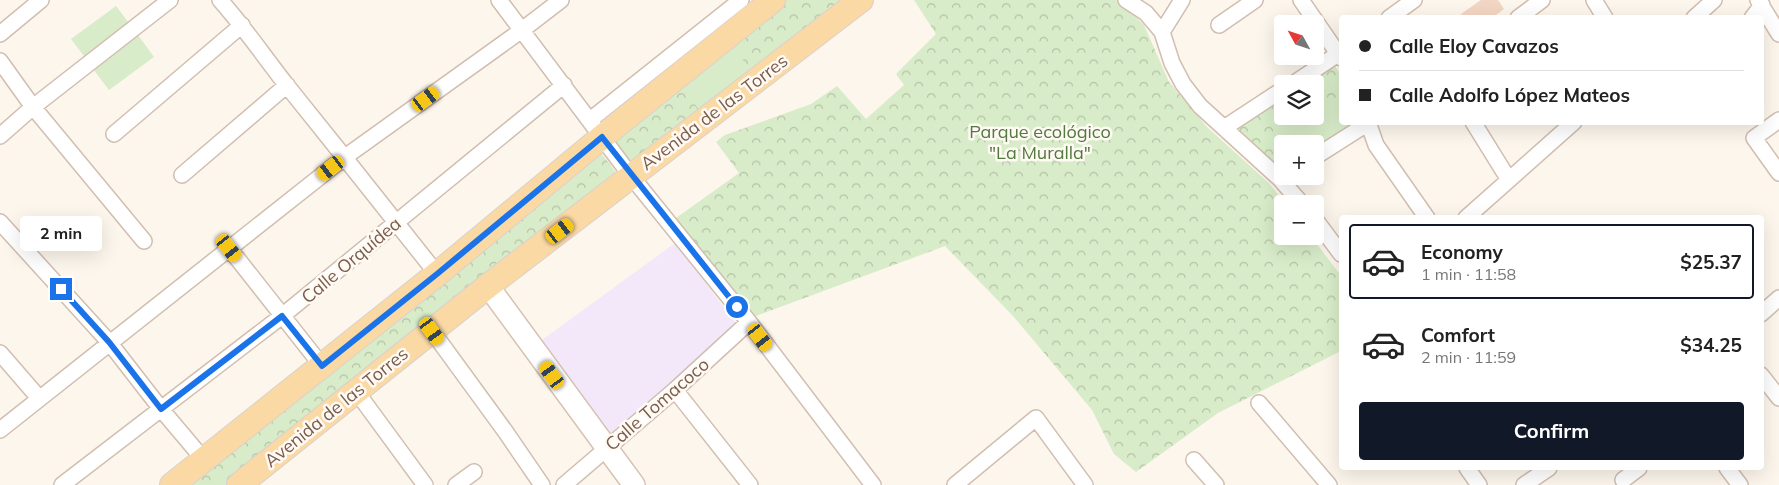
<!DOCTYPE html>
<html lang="en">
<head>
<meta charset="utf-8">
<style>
	:root { --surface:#fff; --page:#f6f6f6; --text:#222; --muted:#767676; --line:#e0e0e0; --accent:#111827 }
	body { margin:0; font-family:Mulish,sans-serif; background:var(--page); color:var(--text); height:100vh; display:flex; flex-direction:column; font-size:19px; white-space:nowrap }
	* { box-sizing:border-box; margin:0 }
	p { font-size:16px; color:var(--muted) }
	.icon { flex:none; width:28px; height:28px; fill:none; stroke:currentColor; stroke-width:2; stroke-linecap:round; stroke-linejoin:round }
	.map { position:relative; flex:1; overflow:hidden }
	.sheet { position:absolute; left:1339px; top:215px; width:425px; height:255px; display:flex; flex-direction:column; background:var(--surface); border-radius:5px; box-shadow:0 5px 20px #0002 }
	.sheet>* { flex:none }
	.banner { position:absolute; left:1339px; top:15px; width:425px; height:110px; border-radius:5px; box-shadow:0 5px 20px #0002; display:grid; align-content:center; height:110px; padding:0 20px; background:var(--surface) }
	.needle { width:32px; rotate:310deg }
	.tools { position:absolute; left:1274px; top:15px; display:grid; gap:10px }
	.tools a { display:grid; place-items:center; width:50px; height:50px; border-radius:5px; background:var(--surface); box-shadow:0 5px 20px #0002; font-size:25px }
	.end { position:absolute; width:22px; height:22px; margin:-11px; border:6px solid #1a73e8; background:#fff; box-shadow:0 0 0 2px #fff }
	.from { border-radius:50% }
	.bubble { position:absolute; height:35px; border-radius:5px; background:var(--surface); box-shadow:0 5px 20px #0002; font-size:16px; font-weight:700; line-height:35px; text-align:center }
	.car { position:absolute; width:15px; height:30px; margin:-15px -8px; border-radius:6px; box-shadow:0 0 4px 1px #0007; background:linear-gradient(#f5c518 24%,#345 0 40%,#f5c518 0 76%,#345 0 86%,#f5c518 0) }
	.banner b { display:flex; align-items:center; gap:18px; height:48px; font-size:19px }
	.banner b+b { border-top:1px solid var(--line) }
	.banner i { width:12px; height:12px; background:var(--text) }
	ul { padding:9px 0 0; list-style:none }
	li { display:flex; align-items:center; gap:15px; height:75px; margin:0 10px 8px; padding:0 10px; border:2px solid transparent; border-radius:5px }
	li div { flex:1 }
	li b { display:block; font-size:19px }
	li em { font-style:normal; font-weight:700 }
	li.on { border-color:var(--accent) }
	li>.icon { width:45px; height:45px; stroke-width:1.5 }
	.primary-button { display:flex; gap:10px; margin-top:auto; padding:10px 20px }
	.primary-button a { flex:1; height:58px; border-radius:5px; background:var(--accent); color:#fff; font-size:20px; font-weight:700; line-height:58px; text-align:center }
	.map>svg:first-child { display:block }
</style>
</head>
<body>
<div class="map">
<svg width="1779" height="485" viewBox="0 0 1779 485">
	<defs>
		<pattern id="park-crowns" width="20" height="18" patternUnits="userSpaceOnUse" patternTransform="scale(1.25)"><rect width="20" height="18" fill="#d8ecc9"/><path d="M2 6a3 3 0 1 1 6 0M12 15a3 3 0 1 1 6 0" fill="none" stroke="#b4c2a5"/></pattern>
	</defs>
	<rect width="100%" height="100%" fill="#fdf6ec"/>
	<!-- education -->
	<path fill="#f3e8fa" d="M675 243 738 326 608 436 542 340Z"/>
	<!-- park -->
	<path fill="url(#park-crowns)" d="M786 0H848L633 167 615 143V136Z
		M914 0H1116L1123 4 1144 25 1169 82 1207 127 1270 184 1285 204H1282V236H1311L1341 276V351L1218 413 1136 472 1114 454 1092 410 1013 316 945 246 753 317 676 218 739 173 716 142 725 135 811 104 837 86 866 119 904 85 896 74 936 34Z
		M1334 65 1341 75V122L1355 123V125L1315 151V144H1282V173L1234 128 1282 98V116H1315V84H1304Z
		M595 152 602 154 617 174 233 485H177Z"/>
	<!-- pitch -->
	<path fill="#d8ecc9" d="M116 6 132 27 87 60 71 39Z
		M138 35 154 57 109 90 93 69Z
		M734 47 751 71 699 110 682 86Z
		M1330 96 1341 114V122L1347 123 1349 126 1315 147V144H1288L1279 129 1298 116H1315V105Z"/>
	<!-- building -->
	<path fill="#f3d5c3" d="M1481 0H1498L1504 9 1492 18H1463L1461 14Z"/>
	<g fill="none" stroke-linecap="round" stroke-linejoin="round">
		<defs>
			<path id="street" d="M220 0C245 28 265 58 288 87 338 149 388 212 437 274
				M499 0 631 176 749 322 873 485
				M1126 0 1146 13 1162 32 1172 63 1183 84 1200 106 1280 179 1302 204
				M1301 0 1341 58
				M1594 0 1605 18
				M1758 0 1779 34
				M1389 18 1414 0
				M1518 18 1542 0
				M1694 18 1714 0
				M1752 18 1762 5
				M1219 25 1255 0
				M1162 32 1182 0
				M0 34 41 0
				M0 61 33 107 144 241
				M1293 84 1341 52
				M590 120 741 0
				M1779 120 1754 138 1779 173
				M1368 122 1376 145 1427 218
				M1473 122 1509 180
				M1224 128 1282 90
				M114 134 242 25
				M0 136 33 107 170 0
				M1315 157 1370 122
				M182 175 287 85
				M1466 218 1574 122
				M1315 219 1341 254
				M0 222 109 342 161 409 204 460
				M229 248 322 366
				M1761 314 1779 298
				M432 331 505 431 542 485
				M0 353 39 398
				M1761 375 1779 398
				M675 390 750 485
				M356 391 425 485
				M1259 403 1329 485
				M0 430 345 157 522 30 561 0
				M1194 460 1216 485
				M1467 468 1479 485
				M1727 468 1740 485
				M1623 480 1639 468
				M62 485 282 316 564 85
				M456 485 474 472
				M564 485 675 390 749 322
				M955 485 1036 418 1085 485
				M1524 485 1549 468"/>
			<path id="secondary" d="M488 286 634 485"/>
			<path id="primary" d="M172 485 437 274 602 137 773 0
				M239 485 488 286 861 0"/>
		</defs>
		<!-- street casing -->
		<use href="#street" stroke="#d1beb0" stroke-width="18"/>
		<!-- secondary casing -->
		<use href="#secondary" stroke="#d6c0b0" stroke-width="24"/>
		<!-- primary casing -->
		<use href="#primary" stroke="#dad1cd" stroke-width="26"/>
		<!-- street -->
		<use href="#street" stroke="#fff" stroke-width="15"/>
		<!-- secondary -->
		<use href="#secondary" stroke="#fff" stroke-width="21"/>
		<!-- primary -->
		<use href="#primary" stroke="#fbd9a5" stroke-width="24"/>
	</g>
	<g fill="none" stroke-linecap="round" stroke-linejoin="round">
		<!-- route -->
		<path stroke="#1a73e8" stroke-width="6" d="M61 289 109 342 161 409 282 316 322 366 437 274 602 137 737 307"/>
	</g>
	<g text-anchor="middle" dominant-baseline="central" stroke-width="5" stroke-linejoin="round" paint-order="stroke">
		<!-- street labels -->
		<g font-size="18" fill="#7a5c4d" stroke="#fffaf3">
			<text transform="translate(714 112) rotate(-37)">Avenida de las Torres</text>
			<text transform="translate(351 260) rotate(-40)">Calle Orquídea</text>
			<text transform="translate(657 404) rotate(-41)">Calle Tomacoco</text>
			<text transform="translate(336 407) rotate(-39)">Avenida de las Torres</text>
		</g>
		<!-- park labels -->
		<g font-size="18" fill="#537a41" stroke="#fffaf3">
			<text x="1040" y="131">Parque ecológico<tspan x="1040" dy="21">"La Muralla"</tspan></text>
		</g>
	</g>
</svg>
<div class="tools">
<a><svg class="needle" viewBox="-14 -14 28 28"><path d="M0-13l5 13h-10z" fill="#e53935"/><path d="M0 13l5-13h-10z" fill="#767676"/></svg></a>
<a><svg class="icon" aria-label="layers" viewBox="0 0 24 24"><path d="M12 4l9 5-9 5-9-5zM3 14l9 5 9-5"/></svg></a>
<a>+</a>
<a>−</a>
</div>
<i class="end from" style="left:737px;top:307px"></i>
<i class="end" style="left:61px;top:289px"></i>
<div class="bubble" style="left:20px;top:216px;width:82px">2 min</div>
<i class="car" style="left:426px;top:99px;rotate:54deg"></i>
<i class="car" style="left:331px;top:168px;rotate:232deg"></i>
<i class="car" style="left:560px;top:231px;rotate:53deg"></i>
<i class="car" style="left:229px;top:248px;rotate:142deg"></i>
<i class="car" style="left:432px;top:331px;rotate:144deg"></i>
<i class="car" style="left:760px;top:337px;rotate:143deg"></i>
<i class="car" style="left:552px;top:375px;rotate:324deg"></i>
<div class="banner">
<b><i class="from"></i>Calle Eloy Cavazos</b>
<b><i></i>Calle Adolfo López Mateos</b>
</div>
<section class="sheet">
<ul>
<li class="on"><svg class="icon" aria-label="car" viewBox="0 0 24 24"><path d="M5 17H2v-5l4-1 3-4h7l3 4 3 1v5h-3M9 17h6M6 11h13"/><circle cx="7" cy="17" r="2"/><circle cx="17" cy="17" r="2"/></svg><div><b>Economy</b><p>1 min · 11:58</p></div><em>$25.37</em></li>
<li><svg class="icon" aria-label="car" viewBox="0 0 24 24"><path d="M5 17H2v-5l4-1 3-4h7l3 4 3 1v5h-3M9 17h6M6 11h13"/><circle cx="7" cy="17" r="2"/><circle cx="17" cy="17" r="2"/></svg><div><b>Comfort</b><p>2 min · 11:59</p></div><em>$34.25</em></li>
</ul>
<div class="primary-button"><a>Confirm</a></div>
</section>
</div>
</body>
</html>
